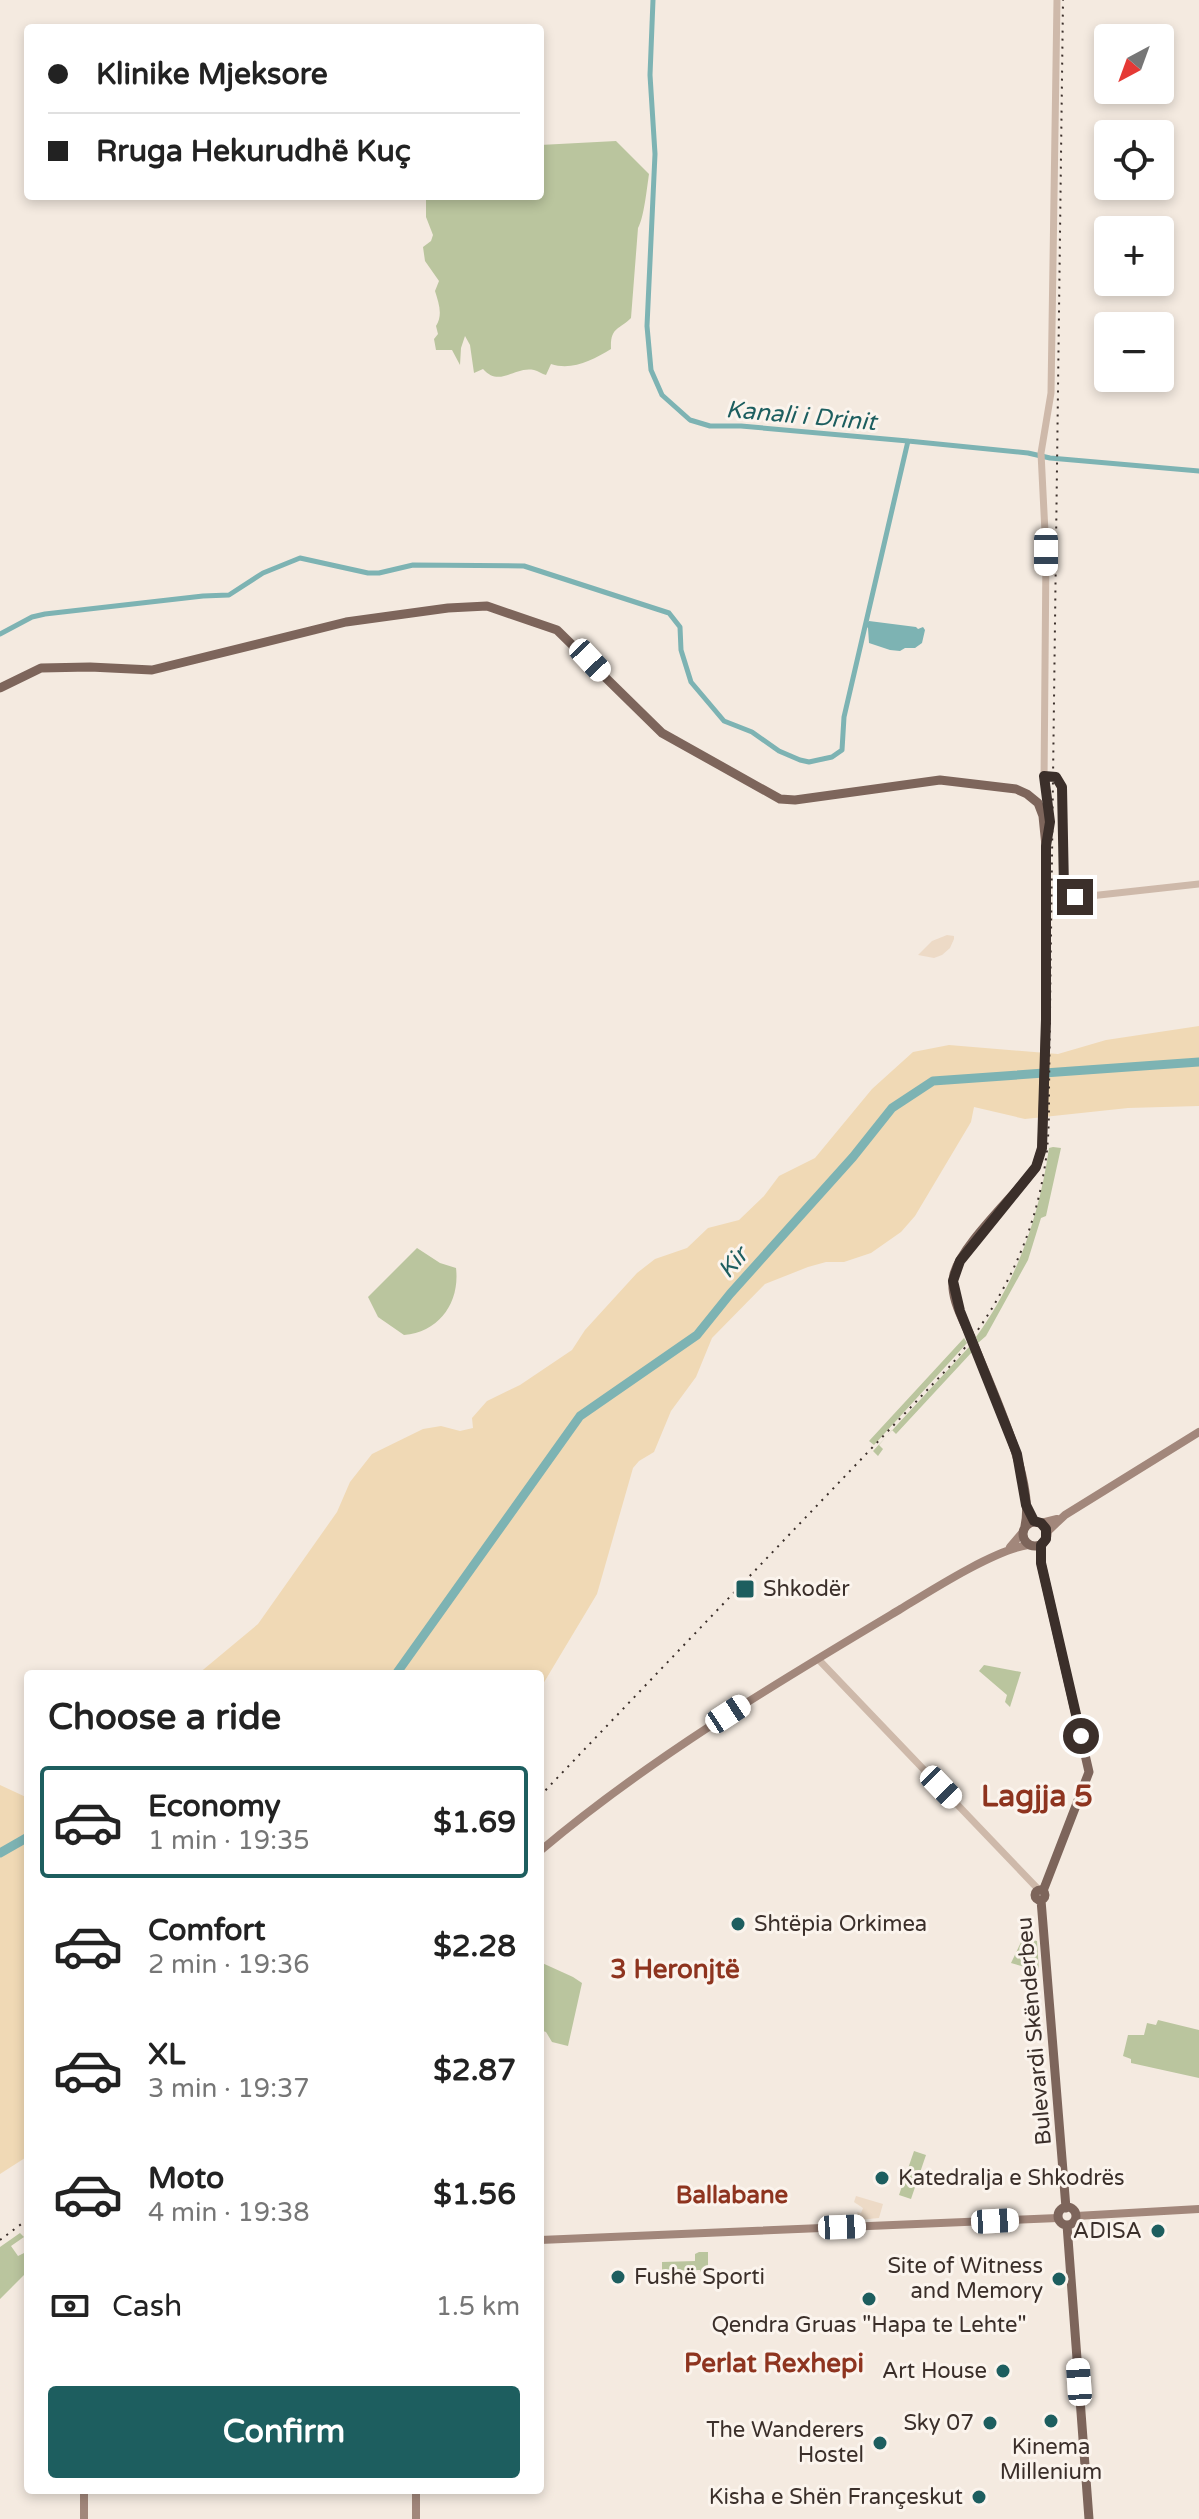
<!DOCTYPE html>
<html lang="en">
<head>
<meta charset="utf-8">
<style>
	:root { --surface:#fff; --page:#f2f2f2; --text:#222; --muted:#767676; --line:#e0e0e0; --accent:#1d5e5f }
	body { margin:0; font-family:"Varela Round",sans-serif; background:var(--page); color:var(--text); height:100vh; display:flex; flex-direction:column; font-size:30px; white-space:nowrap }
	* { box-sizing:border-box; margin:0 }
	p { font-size:26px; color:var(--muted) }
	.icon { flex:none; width:44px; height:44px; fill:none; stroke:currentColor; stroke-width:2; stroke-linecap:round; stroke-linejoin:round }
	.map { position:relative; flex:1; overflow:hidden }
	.sheet { position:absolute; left:24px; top:1670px; width:520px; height:824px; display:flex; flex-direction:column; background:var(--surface); border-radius:8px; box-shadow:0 4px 12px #0003 }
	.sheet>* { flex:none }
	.top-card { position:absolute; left:24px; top:24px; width:520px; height:176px; border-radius:8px; box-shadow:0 4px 12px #0003; display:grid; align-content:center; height:176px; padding:0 24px; background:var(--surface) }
	.needle { width:52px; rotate:221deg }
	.controls { position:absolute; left:1094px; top:24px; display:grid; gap:16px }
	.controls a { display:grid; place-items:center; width:80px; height:80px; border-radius:8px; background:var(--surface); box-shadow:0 4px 12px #0003; font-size:40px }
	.end { position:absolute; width:36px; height:36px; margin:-18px; border:10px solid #3b2f2a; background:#fff; box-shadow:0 0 0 4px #fff }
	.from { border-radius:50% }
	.car { position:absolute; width:24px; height:48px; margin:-24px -12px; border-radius:10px; box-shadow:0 0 6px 2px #0007; background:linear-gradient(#fff 24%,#345 0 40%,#fff 0 76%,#345 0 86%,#fff 0) }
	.top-card b { display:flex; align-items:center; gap:28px; height:76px; font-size:30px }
	.top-card b+b { border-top:2px solid var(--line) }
	.top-card i { width:20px; height:20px; background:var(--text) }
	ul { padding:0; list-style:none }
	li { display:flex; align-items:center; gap:24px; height:112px; margin:0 16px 12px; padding:0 8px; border:4px solid transparent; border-radius:8px }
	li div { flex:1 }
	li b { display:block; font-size:30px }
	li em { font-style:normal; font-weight:800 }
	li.current { border-color:var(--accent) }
	li>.icon { width:72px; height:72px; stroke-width:1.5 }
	h2 { padding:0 24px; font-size:36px; line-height:96px }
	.pay { display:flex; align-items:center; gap:20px; height:88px; padding:0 24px; font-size:30px }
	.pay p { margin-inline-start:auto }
	.button { display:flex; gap:16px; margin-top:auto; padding:16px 24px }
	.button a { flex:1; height:92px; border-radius:8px; background:var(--accent); color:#fff; font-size:32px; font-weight:800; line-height:92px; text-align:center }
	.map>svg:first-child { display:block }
</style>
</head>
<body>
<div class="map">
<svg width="1199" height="2519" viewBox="0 0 1199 2519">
	<rect width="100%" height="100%" fill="#f4eae0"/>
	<!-- green -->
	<path fill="#bac59e" d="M616 141 649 174C647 187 644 218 638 228L631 318C619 330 610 327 611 349 593 360 572 371 551 364L546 375C542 374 538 371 534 370 514 366 500 388 483 369L474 373 470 345 465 336 461 348 460 365 452 350H436L434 339 438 334 436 326C443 315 439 304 435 291L439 281 425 261 423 247 431 241 433 235 426 217V196H540V145Z
		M1053 1147 1061 1148 1046 1216 1041 1218 1028 1260 986 1336 978 1343 976 1337C1017 1280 1039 1218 1049 1148Z
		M417 1248 440 1263 456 1268C460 1302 440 1332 404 1335L378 1317 368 1297Z
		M964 1338 967 1343 874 1445 869 1441Z
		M969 1347 972 1352 896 1434 892 1430 879 1445 883 1449 878 1456 873 1451Z
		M984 1665 1021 1672 1010 1707 1005 1702 1007 1695 979 1671Z
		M1023 1938 1037 1941 1039 1971 1011 1963Z
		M540 1962 573 1977 582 1983 568 2046 552 2042 546 2032 540 2030Z
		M1158 2020 1199 2030V2078L1131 2063V2059L1123 2056 1128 2035H1144L1147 2023 1156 2025Z
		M914 2151 926 2155 911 2199 899 2195Z
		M20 2233 24 2237 11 2246 18 2256 28 2251V2271L0 2299V2247Z
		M699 2252H708V2273H701L700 2270 662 2271V2262L695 2261V2254Z"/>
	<!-- sand -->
	<path fill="#f0d9b5" d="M1199 1026V1106L1128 1108 1025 1119 974 1107 971 1122 915 1216 901 1232 871 1253 844 1262H826L808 1267 765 1284 712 1338 696 1377 671 1411 654 1452 639 1461 633 1468 597 1594 540 1689V1674H198L258 1624 337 1512 350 1482 372 1454 423 1429 441 1426 460 1431 473 1428 472 1418 487 1401 520 1385 572 1350 585 1330 637 1273 655 1259 687 1248 708 1228 739 1220 764 1196 779 1176 815 1158 872 1089 913 1052 949 1045 1058 1054 1106 1040Z
		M0 1785 28 1798V2156L0 2174Z"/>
	<!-- plaza -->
	<path fill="#eddac6" d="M947 935 954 936V939L950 948 942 955 934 958 918 955 932 941Z
		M856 2196 883 2204 879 2218 859 2220 857 2212 861 2213 863 2208 854 2202Z"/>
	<!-- water -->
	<path fill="#7db3b3" d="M869 621 916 627 918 629 923 627 925 630 922 643 915 648H905L900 651 890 650 869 643 868 628 865 625Z"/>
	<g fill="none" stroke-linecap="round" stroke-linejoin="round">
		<!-- canal -->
		<path stroke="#7db3b3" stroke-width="5" d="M653 0 650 75 655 154 647 326 651 370 662 395 690 420 710 426H741L908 441 1028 453 1050 458 1199 471
			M0 634 32 617 45 614 203 596 229 595 263 573 300 558 368 573H379L413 565 524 566 669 613 680 627 681 650 691 682 724 721 752 732 779 751 800 760 809 762 832 757 842 750 844 717 908 441"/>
		<!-- river -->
		<path stroke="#7db3b3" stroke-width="9" d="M396 1674 580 1416 697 1335 730 1294 853 1157 892 1108 933 1081 1199 1062
			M0 1853 28 1837"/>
		<!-- tertiary -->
		<path stroke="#ceb9aa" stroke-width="7" d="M1044 776 1056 777 1063 791V885L1067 895 1081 897 1199 884
			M1048 840 1049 815 1044 783 1046 552 1041 453 1051 393 1057 0
			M818 1659 1039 1890"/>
		<!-- secondary -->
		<path stroke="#a2877b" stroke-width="8" d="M1041 1523 1057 1519
			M1047 1532 1065 1515 1199 1432
			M1010 1547 1022 1533
			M540 1851C650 1758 775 1684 899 1610 930 1591 994 1550 1028 1545
			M1076 2216 1199 2209
			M540 2240 1058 2218
			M84 2490V2519
			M416 2519V2490"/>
		<!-- primary -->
		<path stroke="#7d655b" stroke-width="9" d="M0 688 41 668 90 667 152 670 346 622 448 608 487 606 557 630 662 733 780 799 795 800 940 780 1016 789 1027 794 1038 803 1043 816 1046 846V1019L1042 1148 1036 1167C1015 1196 963 1243 954 1274 949 1294 961 1316 969 1333 987 1379 1036 1479 1025 1526
			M1023 1534a12 12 0 1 1 24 0a12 12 0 1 1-24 0Z
			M1041 1545V1563L1089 1772 1043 1891
			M1035 1895a5 5 0 1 1 10 0a5 5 0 1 1-10 0Z
			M1041 1900 1066 2208
			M1058 2216a9 9 0 1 1 18 0a9 9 0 1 1-18 0Z
			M1067 2225 1089 2519"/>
		<!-- rail -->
		<path stroke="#3b2f2a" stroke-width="2" stroke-dasharray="2 6" stroke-linecap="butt" d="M540 1796 951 1365C998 1309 1032 1244 1044 1171 1049 1145 1049 1117 1049 1090L1063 0
			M0 2240 28 2219"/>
	</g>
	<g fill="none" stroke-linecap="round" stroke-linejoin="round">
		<!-- route -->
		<path stroke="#3b2f2a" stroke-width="10" d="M1075 897 1065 894 1064 889 1062 787 1056 777 1044 776 1050 822 1046 846V1019L1042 1148 1036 1167 960 1261 953 1281 960 1311 1017 1454 1026 1505 1034 1521 1041 1523 1046 1529V1539L1041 1545V1563L1081 1736"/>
	</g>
	<!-- markers -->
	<g fill="#1d5e5f" stroke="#fbf4ed" stroke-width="3">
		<rect x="735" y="1579" width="20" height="20" rx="4"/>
		<circle cx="738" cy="1924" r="8"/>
		<circle cx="882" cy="2178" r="8"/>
		<circle cx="1158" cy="2231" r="8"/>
		<circle cx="618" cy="2277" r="8"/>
		<circle cx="1059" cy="2279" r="8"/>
		<circle cx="869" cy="2299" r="8"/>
		<circle cx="1003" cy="2371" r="8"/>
		<circle cx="1051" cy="2421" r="8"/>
		<circle cx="990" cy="2423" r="8"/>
		<circle cx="880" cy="2443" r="8"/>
		<circle cx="979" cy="2497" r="8"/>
	</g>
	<g text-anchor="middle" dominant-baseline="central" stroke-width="6" stroke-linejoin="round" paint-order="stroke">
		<!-- poi labels -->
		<g font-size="22" fill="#3b2f2a" stroke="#fbf4ed" text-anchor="end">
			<text x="763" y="1589" text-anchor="start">Shkodër</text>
			<text x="754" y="1924" text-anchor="start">Shtëpia Orkimea</text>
			<text x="898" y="2178" text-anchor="start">Katedralja e Shkodrës</text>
			<text x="1142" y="2231">ADISA</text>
			<text x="1043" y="2266">Site of Witness<tspan x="1043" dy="25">and Memory</tspan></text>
			<text x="634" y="2277" text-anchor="start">Fushë Sporti</text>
			<text x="869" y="2325" text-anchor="middle">Qendra Gruas "Hapa te Lehte"</text>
			<text x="987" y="2371">Art House</text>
			<text x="974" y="2423">Sky 07</text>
			<text x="864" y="2430">The Wanderers<tspan x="864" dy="25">Hostel</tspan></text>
			<text x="1051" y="2447" text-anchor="middle">Kinema<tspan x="1051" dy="25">Millenium</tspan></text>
			<text x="963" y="2497">Kisha e Shën Françeskut</text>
		</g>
		<!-- street labels -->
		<g font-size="22" fill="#3b2f2a" stroke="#fbf4ed">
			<text transform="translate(1034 2031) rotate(-95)">Bulevardi Skënderbeu</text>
		</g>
		<!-- water labels -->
		<g font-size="24" font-style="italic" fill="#1d5e5f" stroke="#fbf4ed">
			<text transform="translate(801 416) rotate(5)">Kanali i Drinit</text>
			<text transform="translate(733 1263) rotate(-49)">Kir</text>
		</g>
		<!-- neighbourhood labels -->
		<g font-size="24" font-weight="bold" fill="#8e341f" stroke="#fbf4ed">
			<text x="732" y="2195">Ballabane</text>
		</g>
		<!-- quarter labels -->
		<g font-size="26" font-weight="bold" fill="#8e341f" stroke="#fbf4ed">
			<text x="675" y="1969">3 Heronjtë</text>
			<text x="774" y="2363">Perlat Rexhepi</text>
		</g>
		<!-- district labels -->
		<g font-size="30" font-weight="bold" fill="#8e341f" stroke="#fbf4ed">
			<text x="1037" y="1796">Lagjja 5</text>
		</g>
	</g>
</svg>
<div class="controls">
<a><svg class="needle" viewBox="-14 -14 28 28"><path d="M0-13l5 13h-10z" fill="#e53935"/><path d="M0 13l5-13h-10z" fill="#767676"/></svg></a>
<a><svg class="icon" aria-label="locate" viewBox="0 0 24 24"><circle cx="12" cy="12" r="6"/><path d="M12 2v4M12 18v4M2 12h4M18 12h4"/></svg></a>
<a>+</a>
<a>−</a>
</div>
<i class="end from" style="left:1081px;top:1736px"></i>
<i class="end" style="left:1075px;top:897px"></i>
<i class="car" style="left:1046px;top:552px;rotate:180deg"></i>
<i class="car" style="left:590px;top:660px;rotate:137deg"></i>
<i class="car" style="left:728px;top:1714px;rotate:57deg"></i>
<i class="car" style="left:941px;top:1787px;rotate:136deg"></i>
<i class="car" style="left:995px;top:2221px;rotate:87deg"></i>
<i class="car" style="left:842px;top:2227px;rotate:88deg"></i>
<i class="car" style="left:1079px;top:2382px;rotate:356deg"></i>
<div class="top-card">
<b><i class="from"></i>Klinike Mjeksore</b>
<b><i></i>Rruga Hekurudhë Kuç</b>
</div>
<section class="sheet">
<h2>Choose a ride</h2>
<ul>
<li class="current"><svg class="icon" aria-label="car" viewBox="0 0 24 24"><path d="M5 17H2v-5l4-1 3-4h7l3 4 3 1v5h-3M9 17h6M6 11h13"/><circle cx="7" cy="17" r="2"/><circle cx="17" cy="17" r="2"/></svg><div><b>Economy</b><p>1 min · 19:35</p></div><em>$1.69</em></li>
<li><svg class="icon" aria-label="car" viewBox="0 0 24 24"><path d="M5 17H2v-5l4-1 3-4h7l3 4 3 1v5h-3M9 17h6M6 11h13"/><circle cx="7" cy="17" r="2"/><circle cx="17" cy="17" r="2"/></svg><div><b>Comfort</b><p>2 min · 19:36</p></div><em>$2.28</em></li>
<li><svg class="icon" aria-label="car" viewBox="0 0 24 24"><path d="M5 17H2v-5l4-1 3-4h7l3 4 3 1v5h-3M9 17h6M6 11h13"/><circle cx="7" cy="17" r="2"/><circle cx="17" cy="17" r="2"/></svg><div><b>XL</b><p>3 min · 19:37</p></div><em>$2.87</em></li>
<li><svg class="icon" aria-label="car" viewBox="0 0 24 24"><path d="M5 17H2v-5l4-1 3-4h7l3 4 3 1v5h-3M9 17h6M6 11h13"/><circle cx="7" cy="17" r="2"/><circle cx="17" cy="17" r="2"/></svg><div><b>Moto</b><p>4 min · 19:38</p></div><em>$1.56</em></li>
</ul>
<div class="pay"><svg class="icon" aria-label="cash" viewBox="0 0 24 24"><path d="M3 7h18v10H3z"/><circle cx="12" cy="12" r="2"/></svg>Cash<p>1.5 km</p></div>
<div class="button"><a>Confirm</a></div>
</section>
</div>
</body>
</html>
